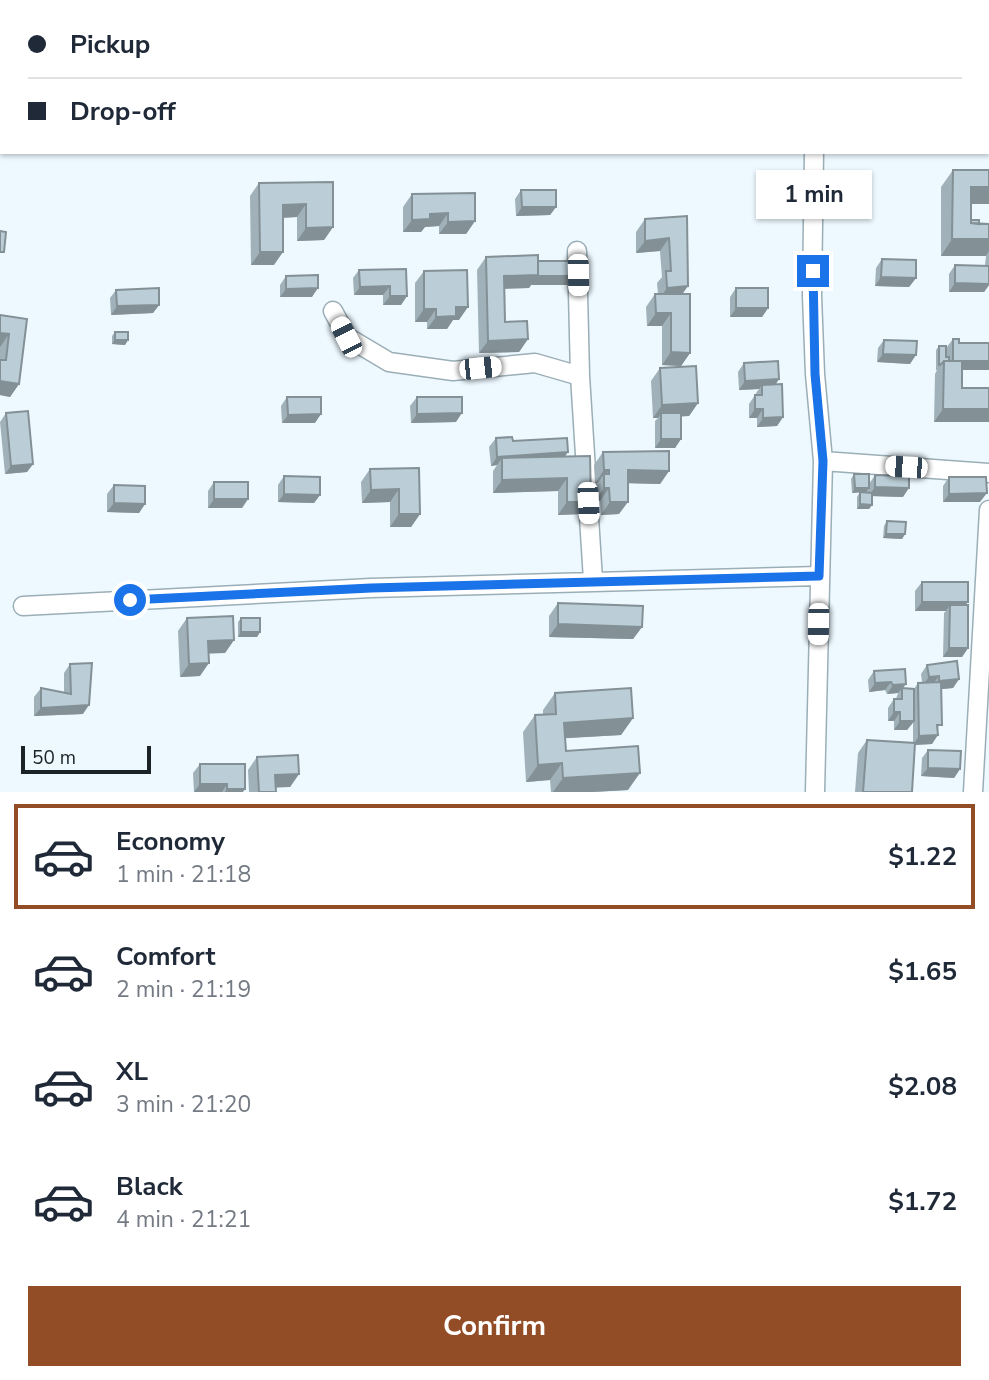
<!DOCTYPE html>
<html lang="en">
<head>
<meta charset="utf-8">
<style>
	:root { --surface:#fff; --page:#f2f2f3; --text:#1f2937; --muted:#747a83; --line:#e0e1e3; --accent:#934d26 }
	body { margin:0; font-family:"Nunito Sans",sans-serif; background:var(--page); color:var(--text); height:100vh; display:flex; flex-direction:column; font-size:26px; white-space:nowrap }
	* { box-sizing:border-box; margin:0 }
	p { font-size:23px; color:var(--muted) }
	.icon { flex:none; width:38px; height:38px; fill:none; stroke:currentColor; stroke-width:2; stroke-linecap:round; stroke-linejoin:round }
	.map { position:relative; height:792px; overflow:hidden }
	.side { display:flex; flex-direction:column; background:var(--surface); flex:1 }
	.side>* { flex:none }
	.hud { position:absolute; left:0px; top:0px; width:990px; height:154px; box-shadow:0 2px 5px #0004; display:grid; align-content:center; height:154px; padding:0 28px; background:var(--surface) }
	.scale { position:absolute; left:21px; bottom:18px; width:130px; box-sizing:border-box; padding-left:7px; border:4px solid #1c2326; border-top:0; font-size:19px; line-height:24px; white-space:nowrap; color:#1c2326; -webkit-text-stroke:5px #edf9ff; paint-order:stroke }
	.end { position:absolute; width:32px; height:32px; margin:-16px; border:9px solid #1a73e8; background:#fff; box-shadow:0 0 0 4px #fff }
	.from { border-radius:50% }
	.bubble { position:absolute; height:49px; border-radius:0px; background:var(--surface); box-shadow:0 2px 5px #0004; font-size:23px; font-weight:700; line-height:49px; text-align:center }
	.car { position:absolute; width:21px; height:42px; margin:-21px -10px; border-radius:9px; box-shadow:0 0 5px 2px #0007; background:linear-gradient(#fff 24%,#345 0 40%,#fff 0 76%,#345 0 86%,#fff 0) }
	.hud b { display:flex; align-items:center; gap:24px; height:66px; font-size:26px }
	.hud b+b { border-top:2px solid var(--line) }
	.hud i { width:18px; height:18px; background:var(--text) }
	ul { padding:12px 0 0; list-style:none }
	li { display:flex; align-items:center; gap:21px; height:105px; margin:0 14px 10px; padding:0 14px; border:4px solid transparent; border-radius:0px }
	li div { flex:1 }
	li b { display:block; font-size:26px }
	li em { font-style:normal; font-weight:700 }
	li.active { border-color:var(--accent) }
	li>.icon { width:63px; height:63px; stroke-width:1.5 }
	.action { display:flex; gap:14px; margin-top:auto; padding:14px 28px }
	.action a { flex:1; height:80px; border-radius:0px; background:var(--accent); color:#fff; font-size:28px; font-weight:700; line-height:80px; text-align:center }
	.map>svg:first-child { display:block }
</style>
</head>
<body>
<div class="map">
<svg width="989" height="792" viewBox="0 0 989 792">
	<rect width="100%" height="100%" fill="#edf9ff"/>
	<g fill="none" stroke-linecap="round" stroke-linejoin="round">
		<defs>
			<path id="street" d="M814 2V0
				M814 152 812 296 815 374 823 461 815 792
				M577 251 580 376 593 580
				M333 311 347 337 389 362 453 371 535 363 580 376
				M823 461 989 473
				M23 606 371 588 819 576
				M973 792 989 510"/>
		</defs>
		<!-- street casing -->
		<use href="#street" stroke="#9baeb7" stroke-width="21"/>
		<!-- street -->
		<use href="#street" stroke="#fff" stroke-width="18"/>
	</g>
	<!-- wall -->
	<path fill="#a1b1b9" d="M953 170 989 204H971V220L979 224H989V285L984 292H949V274L955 265H985L986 256H941V187Z
		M333 182V227L324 240 297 241V217L283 218 274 265H251L250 196 259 183Z
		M521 190 556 207 550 215 516 216 515 199Z
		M412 194 475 221 466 234H439V226L425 227 421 232H403V207Z
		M687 216 683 294 690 353 681 366 662 365V326H647L646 307 655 294H658L657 283 662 277 660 251 636 253V232L645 219Z
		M486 257 538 261 574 276 568 285H531L529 288 504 289 505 322 528 339 519 352 479 353 477 270Z
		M882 259 916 278 909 287 875 286 876 268Z
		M359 270 407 296 401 305H383V295H354L353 278Z
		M424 271 459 320H453L447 329H427V322H415V283Z
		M286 276 312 297H280V285Z
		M736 288 768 308 762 317H730V297Z
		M116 290 159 305 153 313 111 315 110 298Z
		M0 315 27 319 19 384 10 397 0 395Z
		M115 332 128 340 125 345 112 344V336Z
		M953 339 989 370H962V388H989V422H934L935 374 937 370H936V350L939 346 946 357H947V347Z
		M884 340 910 364 877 362 878 348Z
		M744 363 779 379 776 384 783 417 777 426 757 427V418H749V404L755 395H756V393L759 389 739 390 738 372Z
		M660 368 698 403 689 416H681V439L675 448H655V421L658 418H653L651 381Z
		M287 397 315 423H282L281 406Z
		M417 397 456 422 411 423 410 406Z
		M6 413 33 464 27 472 5 474 0 422Z
		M496 438 513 441 565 457 591 502 582 514 558 515V491L493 493V471L497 465 491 466 489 447Z
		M603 452 669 471 660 484 628 483 619 514 601 515 600 501H595V487L598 483H595L594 465Z
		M419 468 420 514 411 527H390V502L362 503 361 482 370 469Z
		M854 474 869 484 875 475 903 497 872 496V505L869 509H857V497L860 492 852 493 851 479Z
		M284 476 320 495 314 503 278 502V485Z
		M949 477 980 502H943V486Z
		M214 482 248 499 242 508H208V491Z
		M114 485 145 504 139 513 107 512V494Z
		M887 521 905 534 902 539 883 538 884 526Z
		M922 582 966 605 968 648 962 657H943L944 613 946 611H915V591Z
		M558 603 642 627 633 639 549 637V616Z
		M187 618 234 640 225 653H208L200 676 180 677 178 631Z
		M241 618 260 632 257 637H238V622Z
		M70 664 83 714 34 716V697L41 688 64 693V673Z
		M927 665 959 679 953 688 941 689 938 732 932 744 915 745 912 792H855L858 753 867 740 913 743V723L907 730H894V721H888V708L894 699H896L898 693 887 694 885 690 869 692 868 680 874 671 906 684 903 688 914 689 918 683 922 682 921 674Z
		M555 693 633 718 621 735 565 738 566 751 628 790 592 792H551L550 780 526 782 523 732 535 715H543V710Z
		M928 750 960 769 954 778 921 776 922 758Z
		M257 757 299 774 290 787H275L276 792H249L248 770Z
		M200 764 243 792H194L193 773Z"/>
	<!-- shaded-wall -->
	<path fill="#839096" d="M0 55H2V66H0Z
		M971 187H989V204H959Z
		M306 204 297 217 274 218 283 205Z
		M522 207H556L550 215 516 216Z
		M448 213 439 226 425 227 421 232H403L412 220 430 214Z
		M475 221 466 234H439L448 222Z
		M333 227 324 240 297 241 306 228Z
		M669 238 660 251 636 253 645 241Z
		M952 239H989V251L986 256H941Z
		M260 252H283L274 265H251Z
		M538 275 574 276 568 285H531L529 288 495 289 504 276Z
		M881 277 916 278 909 287 875 286Z
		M955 283 989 284V285L984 292H949Z
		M390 286 383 295H354L360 287Z
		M688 286 679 299 658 301 667 288Z
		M318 288 312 297H280L286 289Z
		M390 296H407L401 305H383Z
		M159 305 153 313 111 315 117 306Z
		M456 307H468L459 320H453L447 329H427L436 317Z
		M736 308H768L762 317H730Z
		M424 309H436L427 322H415Z
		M656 313H671L662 326H647Z
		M0 333 9 334 0 347Z
		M528 339 519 352 479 353 488 341Z
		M115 340H128L125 345 112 344Z
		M671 352 690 353 681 366 662 365Z
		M883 354 916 355 910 364 877 362Z
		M953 361H989V370H947Z
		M779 379 773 388 762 385 759 389 739 390 745 381Z
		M0 381 19 384 10 397 0 395Z
		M698 403 689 416 661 418V413L658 418H653L662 405Z
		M755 409H763L757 418H749Z
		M943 409H989V422H934Z
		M462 413 456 422 411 423 417 414Z
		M321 414 315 423H282L288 415Z
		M783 417 777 426 757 427 763 418Z
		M661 439H681L675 448H655Z
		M568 452 562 461 502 458 497 465 491 466 497 457Z
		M33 464 27 472 5 474 11 466Z
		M604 470H609L604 478V474L598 483H595Z
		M628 470 669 471 660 484 619 483Z
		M567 478 558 491 493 493 502 480Z
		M875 487 909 488 903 497 869 496Z
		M604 488H609L600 501H595Z
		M855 488H869L866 492 852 493Z
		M399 489 390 502 362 503 371 490Z
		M987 493 980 502H943L949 494Z
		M284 494 320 495 314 503 278 502Z
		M214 499H248L242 508H208Z
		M567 502H591L582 514 558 515Z
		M610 502H628L619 514 601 515Z
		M114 503 145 504 139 513 107 512Z
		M860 504 872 505 869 509H857Z
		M399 514H420L411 527H390Z
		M886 534H905L902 539 883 538Z
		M922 602H968L961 611 950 605 946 611H915Z
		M558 624 642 627 633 639 549 637Z
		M241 632H260L257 637H238Z
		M234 640 225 653 199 654 208 641Z
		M949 648H968L962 657H943Z
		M209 663 200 676 180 677 189 664Z
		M939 676 932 685 922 686 929 677Z
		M959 679 953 688 933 690 939 681Z
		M891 682 885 690 869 692 875 683Z
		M906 684 898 693 887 694 893 685Z
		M89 705 83 714 34 716 41 708Z
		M894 712H900L894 721H888Z
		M633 718 621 735 552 739 564 723Z
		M900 721H914L907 730H894Z
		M938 735 932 744 913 745 919 736Z
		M562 763 550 780 526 782 538 765Z
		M928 768 960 769 954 778 921 776Z
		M640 773 628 790 592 792H553L563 778Z
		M299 774 290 787 266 788 275 775Z
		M200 784H227L222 792H194Z
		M227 789H245L243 792H225Z"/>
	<!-- building -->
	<path fill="#bbced7" stroke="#839096" stroke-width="2" d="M52 0H80V2H51Z
		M132 0H143L147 2H131Z
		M890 0H926V2H890Z
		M953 170H989V187H971V223L989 224V239H952Z
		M333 182V227L306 228V204L283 205V252H260L259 183Z
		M521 190H556V207H522Z
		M475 193V221L448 222V213L430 214V219L412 220V194Z
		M687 216 688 286 667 288 666 271H671L669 238 645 241V219Z
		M971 220H979V224L971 223Z
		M0 231 6 232 4 252H0Z
		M538 255V275L504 276 505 322 527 321 528 339 488 341 486 257Z
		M882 259 916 260V278L881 277Z
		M538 261H574V276H538Z
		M955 265 989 266V284L955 283Z
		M406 269 407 296H390V286L360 287 359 270Z
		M467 270 468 307H456V316L436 317V309H424V271Z
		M318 275V288L286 289V276Z
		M159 288V305L117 306 116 290Z
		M736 288H768V308H736Z
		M655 294H690V353L671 352V313H656Z
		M0 315 27 319 19 384 0 381V360H6L9 334 0 333Z
		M115 332H128V340H115Z
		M953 339H959V343H989V361H953Z
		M884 340 917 341 916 355 883 354Z
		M939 346H946V357H949V361H944L940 365H939Z
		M778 361 779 379 745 381 744 363Z
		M944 361H962V388H989V409H943Z
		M696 366 698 403 662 405 660 368Z
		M782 384 783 417 763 418V409H755V395H762V385Z
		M287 397H321V414L288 415Z
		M417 397H462V413L417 414Z
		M28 411 33 464 11 466 6 413Z
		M661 413H681V439H661Z
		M512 437 513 441 567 438 568 452 497 457 496 438Z
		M669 451V471L628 470V502H610L609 488H604V474H609V470H604L603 452Z
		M590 456 591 502H567V478L502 480V458Z
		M419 468 420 514H399V489L371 490 370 469Z
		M854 474H869V488H855Z
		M875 475 909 476V488L875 487Z
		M284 476 320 477V495L284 494Z
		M949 477H986L987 493 949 494Z
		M214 482H248V499H214Z
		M114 485 145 486V504L114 503Z
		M860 492 872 493V505L860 504Z
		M887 521 906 522 905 534H886Z
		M922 582H968V602H922Z
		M558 603 643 606 642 627 558 624Z
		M950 605H968V648H949Z
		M233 616 234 640 208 641 209 663 189 664 187 618Z
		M241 618H260V632H241Z
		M957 661 959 679 939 681V676L929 677 927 665Z
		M92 663 89 705 41 708V688L71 694 70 664Z
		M905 669 906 684 893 685 891 682 875 683 874 671Z
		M941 682 942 725H937L938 735 919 736 918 683Z
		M631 688 633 718 564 723 566 751 638 746 640 773 563 778 562 763 538 765 535 715 556 714 555 693Z
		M902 688 914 689V721H900V712H894V699H902Z
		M867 740 915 743 912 792H863Z
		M928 750 961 751 960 769 928 768Z
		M298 755 299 774 275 775 276 792H259L257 757Z
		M200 764H245V789H227V784H200Z"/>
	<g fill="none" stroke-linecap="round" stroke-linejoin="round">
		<!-- route -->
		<path stroke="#1a73e8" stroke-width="9" d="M130 600 371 588 819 576 823 461 815 374 813 271"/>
	</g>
</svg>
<div class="scale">50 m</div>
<i class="end from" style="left:130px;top:600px"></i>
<i class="end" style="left:813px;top:271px"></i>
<div class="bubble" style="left:756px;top:170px;width:116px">1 min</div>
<i class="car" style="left:578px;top:275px;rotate:179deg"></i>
<i class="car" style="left:346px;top:337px;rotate:333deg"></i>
<i class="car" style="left:480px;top:368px;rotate:84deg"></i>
<i class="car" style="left:906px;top:467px;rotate:274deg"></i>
<i class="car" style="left:588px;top:503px;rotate:177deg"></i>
<i class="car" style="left:818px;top:624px;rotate:181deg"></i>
<div class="hud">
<b><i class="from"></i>Pickup</b>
<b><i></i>Drop-off</b>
</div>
</div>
<section class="side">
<ul>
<li class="active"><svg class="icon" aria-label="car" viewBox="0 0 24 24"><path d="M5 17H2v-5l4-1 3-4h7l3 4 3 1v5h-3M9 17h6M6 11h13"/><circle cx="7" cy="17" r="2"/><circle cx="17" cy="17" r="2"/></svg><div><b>Economy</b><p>1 min · 21:18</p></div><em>$1.22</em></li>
<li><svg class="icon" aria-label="car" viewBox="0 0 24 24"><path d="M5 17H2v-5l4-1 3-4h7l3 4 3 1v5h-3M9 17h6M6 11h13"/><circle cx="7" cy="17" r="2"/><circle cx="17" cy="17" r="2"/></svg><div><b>Comfort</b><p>2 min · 21:19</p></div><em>$1.65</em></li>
<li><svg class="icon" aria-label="car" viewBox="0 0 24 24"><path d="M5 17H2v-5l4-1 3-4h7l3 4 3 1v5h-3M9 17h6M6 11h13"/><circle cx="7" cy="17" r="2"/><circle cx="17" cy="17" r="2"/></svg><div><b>XL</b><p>3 min · 21:20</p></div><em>$2.08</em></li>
<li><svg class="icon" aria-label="car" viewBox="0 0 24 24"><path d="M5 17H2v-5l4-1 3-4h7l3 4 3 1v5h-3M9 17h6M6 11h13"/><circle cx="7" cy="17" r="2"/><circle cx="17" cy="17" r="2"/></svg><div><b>Black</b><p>4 min · 21:21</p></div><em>$1.72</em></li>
</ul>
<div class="action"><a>Confirm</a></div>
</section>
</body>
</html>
